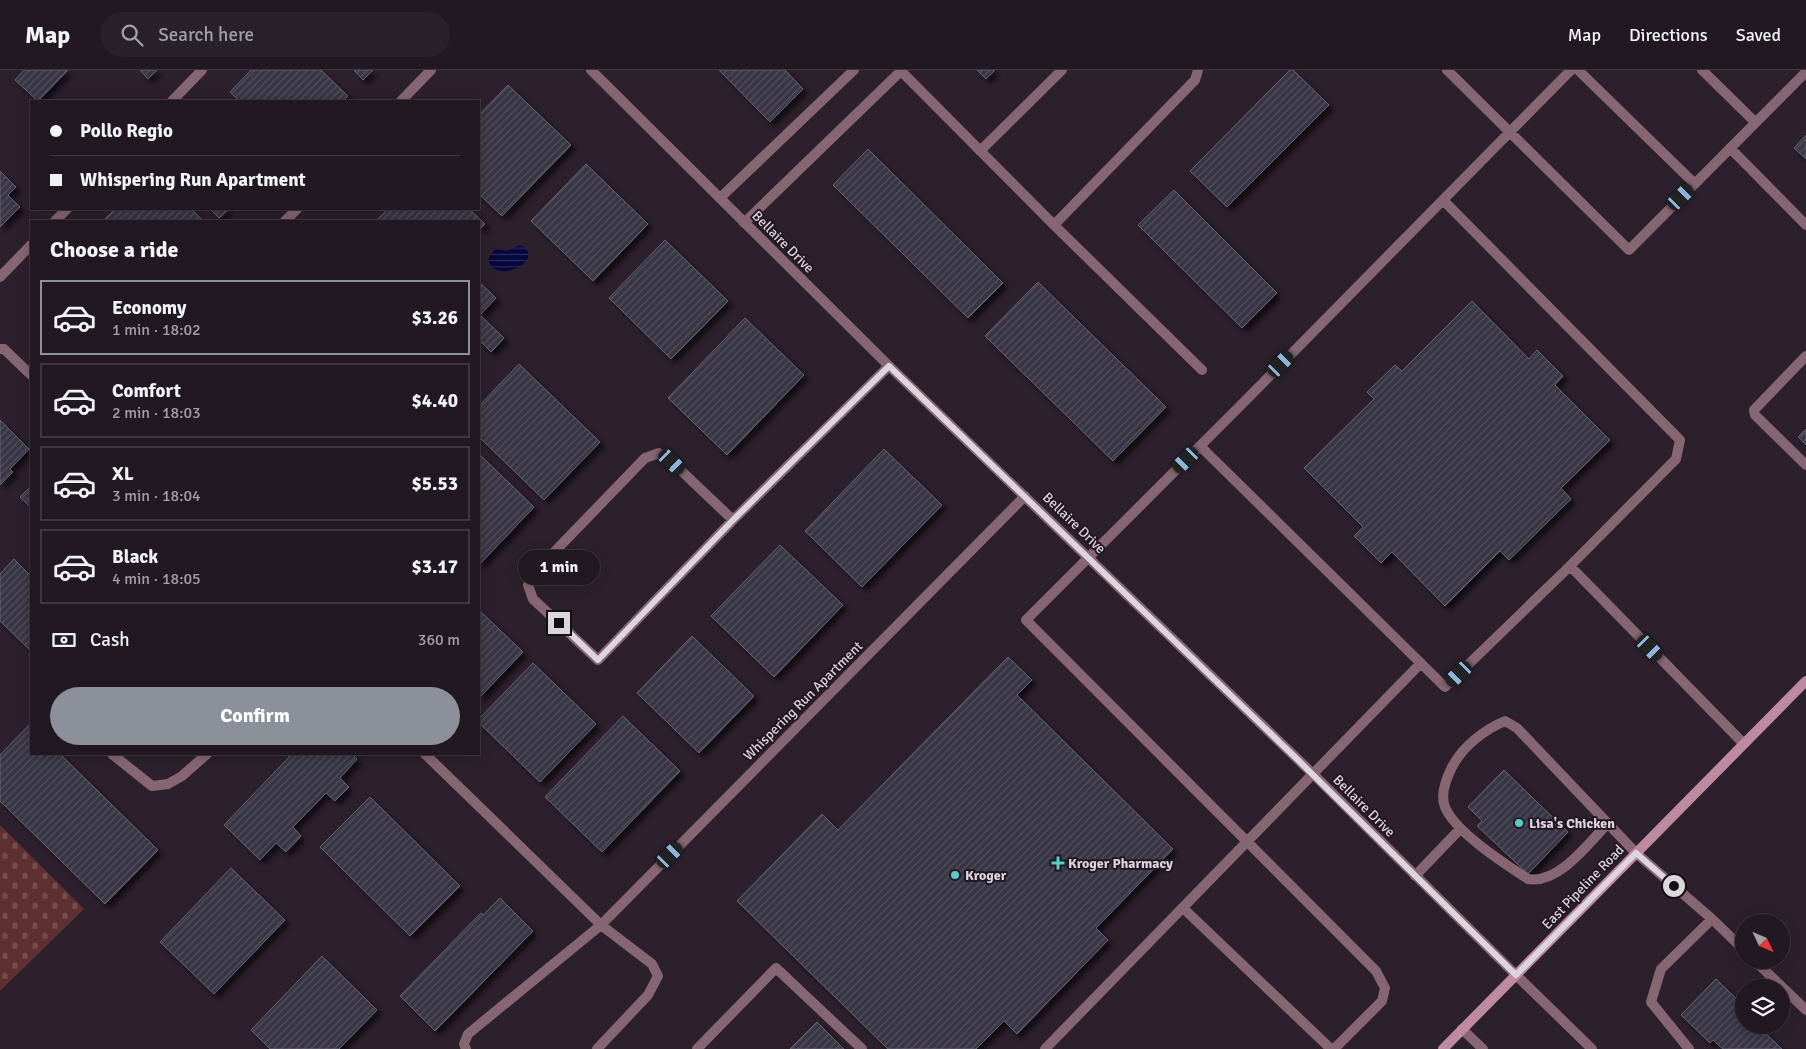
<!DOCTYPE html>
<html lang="en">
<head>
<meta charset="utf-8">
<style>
	:root { --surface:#211821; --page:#29212a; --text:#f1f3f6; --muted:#a2a0a5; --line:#3e373f; --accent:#8c9099 }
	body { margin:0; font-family:Signika,sans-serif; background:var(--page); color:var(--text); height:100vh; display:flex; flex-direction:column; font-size:19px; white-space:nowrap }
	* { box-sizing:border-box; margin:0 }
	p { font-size:16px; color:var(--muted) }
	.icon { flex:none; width:28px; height:28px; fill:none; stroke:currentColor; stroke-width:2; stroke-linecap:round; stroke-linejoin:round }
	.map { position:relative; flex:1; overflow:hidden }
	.sheet { position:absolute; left:30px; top:150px; width:450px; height:535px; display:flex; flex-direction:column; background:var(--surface); border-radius:0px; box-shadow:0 2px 12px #0003,0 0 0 1px var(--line) }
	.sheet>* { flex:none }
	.guide { position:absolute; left:30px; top:30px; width:450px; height:110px; border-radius:0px; box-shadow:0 2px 12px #0003,0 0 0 1px var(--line); display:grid; align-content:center; height:110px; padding:0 20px; background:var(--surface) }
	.needle { width:32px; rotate:134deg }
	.buttons { position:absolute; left:1735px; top:844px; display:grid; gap:10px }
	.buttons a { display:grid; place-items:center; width:55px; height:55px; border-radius:50%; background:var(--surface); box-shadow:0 2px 12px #0003,0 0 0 1px var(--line); font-size:25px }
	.end { position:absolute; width:22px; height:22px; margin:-11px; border:6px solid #ddd5dd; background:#111; box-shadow:0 0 0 2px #111 }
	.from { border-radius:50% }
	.bubble { position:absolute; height:35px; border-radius:18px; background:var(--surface); box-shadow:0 2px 12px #0003,0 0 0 1px var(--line); font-size:16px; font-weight:700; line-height:35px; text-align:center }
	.car { position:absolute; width:15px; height:30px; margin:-15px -8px; border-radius:6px; box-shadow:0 0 4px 1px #0007; background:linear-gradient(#222 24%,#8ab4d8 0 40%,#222 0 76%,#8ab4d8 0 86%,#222 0) }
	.guide b { display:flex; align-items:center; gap:18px; height:48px; font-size:19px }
	.guide b+b { border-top:1px solid var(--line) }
	.guide i { width:12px; height:12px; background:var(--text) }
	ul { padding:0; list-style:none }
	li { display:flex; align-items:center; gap:15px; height:75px; margin:0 10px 8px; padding:0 10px; border:2px solid var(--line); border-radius:0px }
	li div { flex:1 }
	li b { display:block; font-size:19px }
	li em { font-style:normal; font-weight:700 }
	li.on { border-color:var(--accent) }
	li>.icon { width:45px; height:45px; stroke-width:1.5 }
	h2 { padding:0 20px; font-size:22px; line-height:60px }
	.pay { display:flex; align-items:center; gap:12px; height:55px; padding:0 20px; font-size:19px }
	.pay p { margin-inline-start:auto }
	.cta { display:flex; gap:10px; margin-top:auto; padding:10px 20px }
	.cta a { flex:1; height:58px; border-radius:30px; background:var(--accent); color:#fff; font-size:20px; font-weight:700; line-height:58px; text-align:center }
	header { display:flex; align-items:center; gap:30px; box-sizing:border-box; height:70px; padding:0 25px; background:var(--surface); border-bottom:1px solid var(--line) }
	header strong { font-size:24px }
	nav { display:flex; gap:28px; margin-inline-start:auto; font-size:18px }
	.search { width:350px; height:45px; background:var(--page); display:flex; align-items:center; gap:12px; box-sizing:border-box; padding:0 18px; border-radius:28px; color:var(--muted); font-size:19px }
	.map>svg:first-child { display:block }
</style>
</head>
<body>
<header>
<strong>Map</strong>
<div class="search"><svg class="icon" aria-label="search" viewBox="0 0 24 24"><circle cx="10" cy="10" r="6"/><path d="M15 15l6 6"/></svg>Search here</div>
<nav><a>Map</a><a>Directions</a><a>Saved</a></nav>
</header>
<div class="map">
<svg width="1806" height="979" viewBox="0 0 1806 979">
	<defs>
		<pattern id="cemetery-stones" width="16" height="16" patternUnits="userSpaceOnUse" patternTransform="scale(1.25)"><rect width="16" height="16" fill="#5f3031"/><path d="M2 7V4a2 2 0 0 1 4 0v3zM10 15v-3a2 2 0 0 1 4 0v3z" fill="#764d4e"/></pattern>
		<pattern id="water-rules" width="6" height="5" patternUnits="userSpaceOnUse" patternTransform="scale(1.25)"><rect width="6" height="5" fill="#07073f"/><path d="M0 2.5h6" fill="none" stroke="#2b2a5a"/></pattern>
		<pattern id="building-hatch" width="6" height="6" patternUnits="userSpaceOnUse" patternTransform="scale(1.25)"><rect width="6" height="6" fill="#393545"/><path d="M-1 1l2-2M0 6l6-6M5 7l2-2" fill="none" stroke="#55515f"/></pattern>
		<filter id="shadow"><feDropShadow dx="4.5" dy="4.5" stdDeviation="2.5" flood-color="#0009"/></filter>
	</defs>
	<rect width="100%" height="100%" fill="#2c202c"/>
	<!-- cemetery -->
	<path fill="url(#cemetery-stones)" d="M0 755 84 839 0 921Z"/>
	<!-- water -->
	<path fill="url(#water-rules)" d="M520 175C549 188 495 218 488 189L495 179 507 181Z"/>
	<!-- building -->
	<path fill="url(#building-hatch)" stroke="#686374" filter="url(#shadow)" d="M24 0H68L38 31 15 10Z
		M140 0H157L148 9Z
		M251 0H321L348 26 343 31H239L230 22Z
		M354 0H373L363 10Z
		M719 0H785L803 19 770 52Z
		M977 0H995L986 9Z
		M1290 0H1293L1329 35 1227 137 1190 101Z
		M508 15 571 75 502 146 479 124V45Z
		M1806 65V89L1794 78Z
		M868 79 1003 213 968 248 833 115Z
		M586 94 648 154 593 211 531 151Z
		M0 101 16 117 8 125 20 137 0 157Z
		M1174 120 1277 223 1242 258 1138 155Z
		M115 139H191L204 151H103Z
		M210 139H229L219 148Z
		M388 139H469L485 154 479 160V151H376Z
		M665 170 728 231 671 289 609 228Z
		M479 212 496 228 480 245 504 268 491 282 479 270Z
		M1038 212 1166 337 1113 391 985 266Z
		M1472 231 1529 289 1537 280 1563 306 1555 315 1610 370 1561 418 1571 429 1509 490 1500 481 1445 536 1392 482 1381 493 1354 466 1363 457 1304 398 1374 329 1367 322 1395 295 1402 301Z
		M745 248 804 305 727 385 668 328Z
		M519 294 600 372 544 430 479 367V336Z
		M0 350 29 379 10 399 13 402 0 415Z
		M1806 359V375L1798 367Z
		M884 379 942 435 862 517 805 461Z
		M479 384 534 437 479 495Z
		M31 416V438L20 427Z
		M780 475 843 535 774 607 711 546Z
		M14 489 31 506V581L0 551V504Z
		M479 540 523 582 479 628Z
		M692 566 754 626 699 683 637 623Z
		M1008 587 1032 610 1017 625 1173 779 1096 858 1108 870 1017 964 1004 951 976 979H888L737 831 822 744 838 760Z
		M533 593 596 654 540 712 479 653V649Z
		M623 646 680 701 602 782 545 727Z
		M30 654 31 684H60L158 780 105 834 0 731V685Z
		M292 684H352L357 689 340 708 349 717 335 731 326 723 293 757 301 766 286 782 276 773 260 790 224 755Z
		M1504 700 1568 762 1528 804 1477 756 1482 751 1468 737Z
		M370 727 460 816 410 866 320 777Z
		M231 798 285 850 214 924 160 872Z
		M500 828 533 861 435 961 400 926 481 843 483 845Z
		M322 886 377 940 339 979H270L251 960Z
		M1716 909 1744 936 1742 941 1744 943V955H1757L1782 979H1723L1713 970 1710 973 1681 945Z
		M817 952 844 979H790Z"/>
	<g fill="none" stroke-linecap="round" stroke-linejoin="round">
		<!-- service -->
		<path stroke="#866673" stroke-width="10" d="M900 0 1054 155 1202 300
			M1447 0 1629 180 1806 2
			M1578 0 1695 114
			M1702 0 1755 52
			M172 31 202 0
			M401 31 431 0
			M1730 78 1806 155
			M980 81 1062 0
			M720 128 854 0
			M1443 130 1680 370 1676 389 1570 496
			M55 151 67 139
			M285 151 297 139
			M744 153 901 1
			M1054 155 1195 10 1198 0
			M0 207 31 175
			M0 279H4L31 305
			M1806 286 1754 340 1755 345 1806 395
			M1200 376 1445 617 1570 496 1744 674
			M659 383 672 392 733 450 598 590 533 529 528 515 533 504 645 388Z
			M733 450 889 296
			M112 684 152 716 168 714 182 706 207 684
			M425 684 601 855 1025 426
			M1608 753C1588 774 1559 814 1528 809 1505 794 1455 762 1445 737 1440 725 1446 709 1452 697 1463 676 1484 660 1505 651L1517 658 1636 783 1712 849 1661 899 1651 932 1689 979
			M1415 806 1460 759
			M1183 838 1331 979
			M1712 849 1744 880
			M1754 890 1806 940
			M1462 959 1483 979
			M466 979 464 974 468 964 601 855 652 894 658 906 648 925 597 979
			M697 979 776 898 862 979
			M1045 979 1421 593
			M1334 979 1382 931 1385 918 1376 901 1026 550 1240 336 1571 0"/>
		<!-- minor -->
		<path stroke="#866673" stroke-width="10" d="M1516 905 1592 979"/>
		<!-- tertiary -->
		<path stroke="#866673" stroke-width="10" d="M591 0 889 296 1312 703 1516 905"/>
		<!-- secondary -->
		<path stroke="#be8aa0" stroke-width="10" d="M1443 979 1806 611"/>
	</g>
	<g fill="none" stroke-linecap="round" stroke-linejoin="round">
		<!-- route -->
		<path stroke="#ddd5dd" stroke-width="6" d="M559 553 598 590 733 450 889 296 1298 690 1516 905 1636 783 1674 816"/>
	</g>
	<!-- markers -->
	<g fill="#54cdc7" stroke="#221723" stroke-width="2">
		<circle cx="1519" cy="753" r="5"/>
		<path d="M1055.5 785.5h5v5h5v5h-5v5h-5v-5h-5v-5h5z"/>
		<circle cx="955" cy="805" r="5"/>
	</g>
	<g text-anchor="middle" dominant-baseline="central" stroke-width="4" stroke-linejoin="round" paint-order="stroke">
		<!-- street labels -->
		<g font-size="14" fill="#ddd5dd" stroke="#221723">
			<text transform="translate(783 172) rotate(45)">Bellaire Drive</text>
			<text transform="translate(1074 453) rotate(44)">Bellaire Drive</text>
			<text transform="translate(803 631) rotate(-45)">Whispering Run Apartment</text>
			<text transform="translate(1364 736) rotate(45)">Bellaire Drive</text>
			<text transform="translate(1583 817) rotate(-46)">East Pipeline Road</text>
		</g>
		<!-- poi labels -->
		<g font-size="14" font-weight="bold" fill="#ddd5dd" stroke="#221723" text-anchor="start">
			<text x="1529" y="753">Lisa's Chicken</text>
			<text x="1068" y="793">Kroger Pharmacy</text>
			<text x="965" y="805">Kroger</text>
		</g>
	</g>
</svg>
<div class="buttons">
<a><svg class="needle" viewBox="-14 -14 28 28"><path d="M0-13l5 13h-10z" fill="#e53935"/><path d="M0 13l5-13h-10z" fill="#a2a0a5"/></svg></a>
<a><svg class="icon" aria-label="layers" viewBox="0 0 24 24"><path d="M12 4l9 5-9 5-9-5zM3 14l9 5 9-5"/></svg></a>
</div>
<i class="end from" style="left:1674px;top:816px"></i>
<i class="end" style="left:559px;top:553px"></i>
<div class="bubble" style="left:518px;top:480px;width:82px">1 min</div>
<i class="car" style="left:1681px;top:127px;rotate:45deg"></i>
<i class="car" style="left:1281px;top:294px;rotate:44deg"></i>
<i class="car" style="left:1186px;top:390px;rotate:225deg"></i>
<i class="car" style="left:672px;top:392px;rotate:133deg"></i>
<i class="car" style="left:1650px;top:578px;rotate:136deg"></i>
<i class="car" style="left:1459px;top:604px;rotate:226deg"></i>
<i class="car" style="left:670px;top:785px;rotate:45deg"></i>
<div class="guide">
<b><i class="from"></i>Pollo Regio</b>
<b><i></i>Whispering Run Apartment</b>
</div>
<section class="sheet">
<h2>Choose a ride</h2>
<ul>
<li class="on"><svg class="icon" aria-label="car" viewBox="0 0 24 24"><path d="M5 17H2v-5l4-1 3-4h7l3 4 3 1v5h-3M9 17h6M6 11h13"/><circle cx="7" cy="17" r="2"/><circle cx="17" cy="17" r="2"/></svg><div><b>Economy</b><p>1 min · 18:02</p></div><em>$3.26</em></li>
<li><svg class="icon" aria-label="car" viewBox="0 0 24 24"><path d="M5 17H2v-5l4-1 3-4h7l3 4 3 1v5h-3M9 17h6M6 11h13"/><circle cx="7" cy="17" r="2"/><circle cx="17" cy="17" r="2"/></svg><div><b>Comfort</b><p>2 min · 18:03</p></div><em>$4.40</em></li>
<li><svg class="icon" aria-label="car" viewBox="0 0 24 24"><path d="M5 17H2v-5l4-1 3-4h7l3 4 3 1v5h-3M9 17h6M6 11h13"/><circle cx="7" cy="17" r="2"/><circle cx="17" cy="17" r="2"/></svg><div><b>XL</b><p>3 min · 18:04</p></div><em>$5.53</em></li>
<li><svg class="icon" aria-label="car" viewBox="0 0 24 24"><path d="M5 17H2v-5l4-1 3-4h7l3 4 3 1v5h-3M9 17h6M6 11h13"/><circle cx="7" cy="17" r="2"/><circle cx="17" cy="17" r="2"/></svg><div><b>Black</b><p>4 min · 18:05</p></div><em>$3.17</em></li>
</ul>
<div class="pay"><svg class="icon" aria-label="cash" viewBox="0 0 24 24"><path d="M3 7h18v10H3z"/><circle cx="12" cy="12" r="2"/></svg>Cash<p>360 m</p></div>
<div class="cta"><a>Confirm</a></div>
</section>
</div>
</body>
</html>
